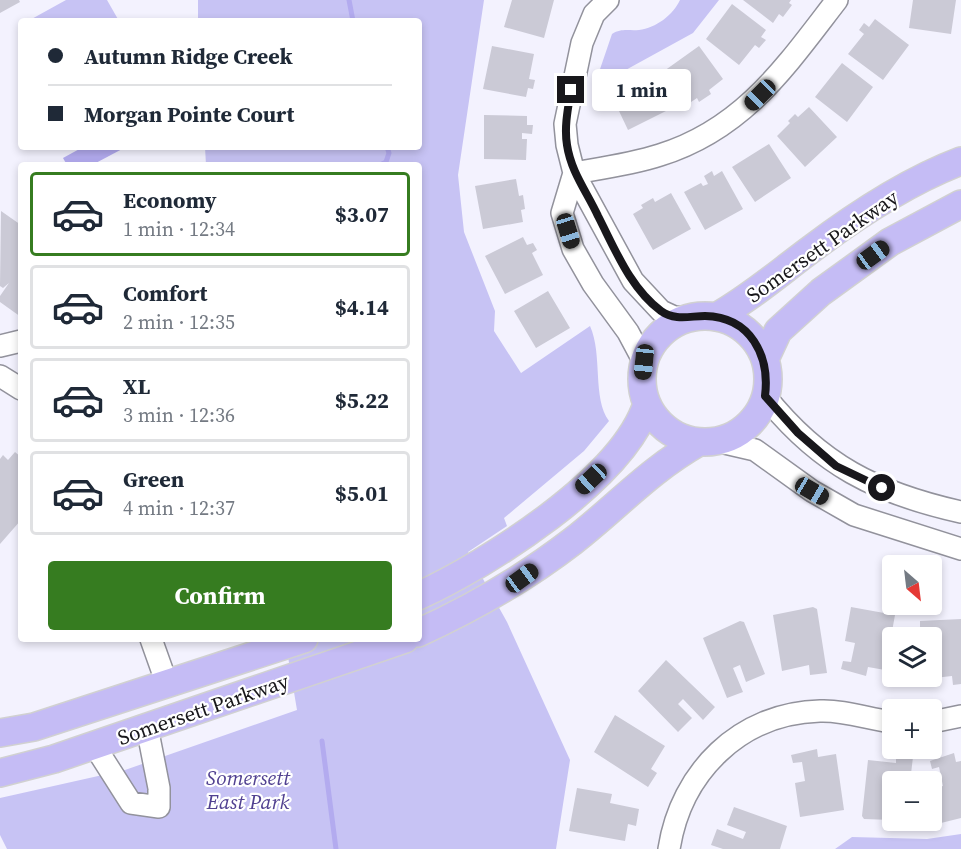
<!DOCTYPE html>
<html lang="en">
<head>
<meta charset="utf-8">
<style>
	:root { --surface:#fff; --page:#f6f6f7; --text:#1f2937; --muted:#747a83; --line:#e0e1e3; --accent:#367c20 }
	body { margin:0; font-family:"Source Serif 4",serif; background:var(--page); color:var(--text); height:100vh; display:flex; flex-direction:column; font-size:22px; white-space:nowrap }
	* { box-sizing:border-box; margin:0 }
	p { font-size:20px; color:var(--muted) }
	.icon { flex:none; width:33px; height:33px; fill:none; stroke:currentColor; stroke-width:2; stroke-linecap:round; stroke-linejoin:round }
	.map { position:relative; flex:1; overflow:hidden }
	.sheet { position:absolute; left:18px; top:162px; width:404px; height:480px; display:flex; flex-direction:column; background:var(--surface); border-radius:6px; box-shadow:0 3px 9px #0003 }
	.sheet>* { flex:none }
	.banner { position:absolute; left:18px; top:18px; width:404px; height:132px; border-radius:6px; box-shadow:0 3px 9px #0003; display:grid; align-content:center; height:132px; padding:0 30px; background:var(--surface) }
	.needle { width:39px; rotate:152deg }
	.buttons { position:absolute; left:882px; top:555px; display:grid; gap:12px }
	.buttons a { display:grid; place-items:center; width:60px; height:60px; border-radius:6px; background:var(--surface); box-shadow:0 3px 9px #0003; font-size:30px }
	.end { position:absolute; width:27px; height:27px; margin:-14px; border:8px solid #18171b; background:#fff; box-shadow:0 0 0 3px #fff }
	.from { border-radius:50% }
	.bubble { position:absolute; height:42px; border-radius:6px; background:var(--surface); box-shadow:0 3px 9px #0003; font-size:20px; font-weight:700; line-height:42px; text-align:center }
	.car { position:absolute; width:18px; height:36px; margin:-18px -9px; border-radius:8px; box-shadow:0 0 4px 2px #0007; background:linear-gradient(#222 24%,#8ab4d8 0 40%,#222 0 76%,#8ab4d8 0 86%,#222 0) }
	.banner b { display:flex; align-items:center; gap:21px; height:57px; font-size:22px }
	.banner b+b { border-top:2px solid var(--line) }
	.banner i { width:15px; height:15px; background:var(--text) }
	ul { padding:10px 0 0; list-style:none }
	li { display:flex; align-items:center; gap:18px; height:84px; margin:0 12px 9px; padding:0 18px; border:3px solid var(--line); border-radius:6px }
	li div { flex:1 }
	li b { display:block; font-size:22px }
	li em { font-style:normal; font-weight:700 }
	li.current { border-color:var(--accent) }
	li>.icon { width:54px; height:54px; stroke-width:1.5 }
	.cta { display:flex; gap:12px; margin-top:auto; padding:12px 30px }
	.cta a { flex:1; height:69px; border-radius:6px; background:var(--accent); color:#fff; font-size:24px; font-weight:700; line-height:69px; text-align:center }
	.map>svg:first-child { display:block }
</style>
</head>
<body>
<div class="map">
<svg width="961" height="849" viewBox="0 0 961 849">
	<rect width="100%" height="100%" fill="#f3f2fe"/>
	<!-- green -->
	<path fill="#c7c3f4" d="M66 0H107L119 21H28Z
		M198 0H484L458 175 464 232 495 311 494 331 521 373 590 326C603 355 592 398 609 421L584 451 504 518 507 526 468 552 507 622 570 760 556 849H7L0 835V798L125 770 297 710 285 639H418V165H206L205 147H418V21H198Z
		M680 0H719L693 33 622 72 598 75 612 34C622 28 628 31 639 30 656 28 673 15 680 0Z
		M961 834V849H835L852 837 927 839Z"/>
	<!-- water -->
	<path fill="#b3abef" d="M83 147H126L92 165H67L63 158Z"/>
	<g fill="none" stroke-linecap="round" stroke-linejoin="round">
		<!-- stream -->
		<path stroke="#b3abef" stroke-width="5" d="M349 0 353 21
			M380 165 386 162 389 153 387 147
			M322 741 336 849"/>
	</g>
	<!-- building -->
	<path fill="#cbcad6" d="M0 0H19L20 2 0 13Z
		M512 0H554L544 38 504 27Z
		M743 0H791L789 3 792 5 783 17 779 14 773 23Z
		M913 0H956L951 34 909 28Z
		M732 4 766 30 761 37 766 40 759 48 755 45 739 65 706 39Z
		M875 19 909 45 883 80 848 54 864 34 859 30 864 23 869 27Z
		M492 46 534 54 529 79 535 80 533 89 528 88 526 97 483 89Z
		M699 46 723 79 709 90 711 94 699 102 697 98 688 104 664 71Z
		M842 63 873 87 847 122 815 97Z
		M650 73 668 110 628 130 610 92Z
		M809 107 837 137 805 167 777 136 790 123 788 121 795 114 798 117Z
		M484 115 527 116V125H533L532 134 522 133V139H527L526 160 484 159Z
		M769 144 791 178 755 202 732 167Z
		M712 171 714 176 722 171 743 209 705 230 684 192 701 183 703 186 708 184 704 176Z
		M516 179 519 196 523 195 525 209 521 210 523 222 483 229 475 186Z
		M671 193 691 229 653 250 633 214 643 208 641 205 653 198 655 202Z
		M1 211 21 225V317L0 302V296L9 283 3 288 0 286Z
		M523 237 527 245 533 243 537 250 532 253 543 275 505 294 485 256Z
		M548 291 570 328 536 348 514 311Z
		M15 452 21 457V520L0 544V459L3 455 8 460Z
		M813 607 817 609 827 673 810 675 809 665 782 671 773 615Z
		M851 607 895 615 885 670 868 667 866 676 841 669 843 661 851 662 855 643 845 641Z
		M961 619V684L953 685 952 676 925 679V676H932V638H920V621Z
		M740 621 744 622 765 674 746 682 740 665 733 668 743 692 727 698 703 638Z
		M666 660 715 707 703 720 683 699 678 704 692 718 678 732 638 691Z
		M615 715 665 746 651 769 657 773 648 787 594 752Z
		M817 749 818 757 836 754 844 810 800 817 795 783 805 781 802 762 793 763 791 755Z
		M954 753 956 762 961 761V818L941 823 934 788 943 786 939 767 932 769 930 761Z
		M896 755 913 757 910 782H892V820L864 819 862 816 868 760 896 763Z
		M577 788 612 794 610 803 639 809 636 826 628 824 625 841 569 831Z
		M734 807 787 826 780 849H723L711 845 717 829 743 839 746 832 727 825Z"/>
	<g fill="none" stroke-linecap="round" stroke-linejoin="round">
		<defs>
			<path id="minor" d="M608 0 594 14 582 43 565 124 567 145 574 173 633 281 661 311 674 317 690 318
				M574 173C603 168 632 164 660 155 744 129 786 66 837 0
				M574 173 562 213 573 249 593 284 628 332 644 362
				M0 346 21 341
				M0 376 21 389
				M765 396C820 465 876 493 961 512
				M716 441 755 450 812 491 854 515 961 549
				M151 639 167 684
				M932 722 961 716
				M94 745 131 803 159 807V788L147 727
				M669 849C681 772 740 713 820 711 845 710 868 719 892 722"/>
			<path id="major" d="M642 379a63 63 0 1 1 126 0a63 63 0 1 1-126 0Z
				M716 317C750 298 779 273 810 250 855 216 908 181 961 161
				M765 359 778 331 821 292 890 242 961 204
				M418 596C488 564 623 479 647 404
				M418 633C473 608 525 578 573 541 618 506 648 471 699 442
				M0 733 34 727 304 639
				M0 773 54 759 405 639"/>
		</defs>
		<!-- minor casing -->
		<use href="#minor" stroke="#92929c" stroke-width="24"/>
		<!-- major casing -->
		<use href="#major" stroke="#d1d1d1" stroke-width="30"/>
		<!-- minor -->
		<use href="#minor" stroke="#fff" stroke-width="21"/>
		<!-- major -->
		<use href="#major" stroke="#c5bcf5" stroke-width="27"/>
	</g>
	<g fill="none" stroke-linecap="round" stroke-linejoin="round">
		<!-- route -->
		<path stroke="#18171b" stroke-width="8" d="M571 90C568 108 564 127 567 145 571 172 587 192 598 216 615 249 630 288 661 311 675 321 690 316 705 316 751 317 770 356 765 396L798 433 836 466 882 488"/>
	</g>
	<g text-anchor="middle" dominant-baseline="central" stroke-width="4.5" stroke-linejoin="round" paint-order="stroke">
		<!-- street labels -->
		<g font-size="21" fill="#18171b" stroke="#fff">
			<text transform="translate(822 246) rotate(-35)">Somersett Parkway</text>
			<text transform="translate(203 709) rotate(-19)">Somersett Parkway</text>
		</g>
		<!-- park labels -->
		<g font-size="21" font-style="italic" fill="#514191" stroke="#fff">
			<text x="248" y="777">Somersett<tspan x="248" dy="24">East Park</tspan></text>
		</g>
	</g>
</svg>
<div class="buttons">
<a><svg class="needle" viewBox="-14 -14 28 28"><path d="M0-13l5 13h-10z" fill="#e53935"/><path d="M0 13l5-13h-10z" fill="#747a83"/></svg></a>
<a><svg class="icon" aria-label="layers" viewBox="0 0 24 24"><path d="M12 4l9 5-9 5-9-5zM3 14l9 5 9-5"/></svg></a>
<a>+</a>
<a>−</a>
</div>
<i class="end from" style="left:882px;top:488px"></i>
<i class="end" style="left:571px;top:90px"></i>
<div class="bubble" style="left:592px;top:69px;width:99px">1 min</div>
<i class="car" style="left:760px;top:95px;rotate:225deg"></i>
<i class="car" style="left:568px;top:231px;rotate:163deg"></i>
<i class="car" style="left:873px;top:255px;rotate:54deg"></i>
<i class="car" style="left:644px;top:362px;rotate:186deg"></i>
<i class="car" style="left:591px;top:479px;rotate:227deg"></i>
<i class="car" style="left:812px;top:491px;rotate:120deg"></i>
<i class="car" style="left:522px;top:578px;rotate:54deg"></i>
<div class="banner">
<b><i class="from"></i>Autumn Ridge Creek</b>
<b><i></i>Morgan Pointe Court</b>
</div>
<section class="sheet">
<ul>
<li class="current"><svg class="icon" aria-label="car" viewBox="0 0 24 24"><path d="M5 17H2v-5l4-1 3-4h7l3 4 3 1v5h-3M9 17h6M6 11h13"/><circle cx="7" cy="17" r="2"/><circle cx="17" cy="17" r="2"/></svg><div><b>Economy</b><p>1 min · 12:34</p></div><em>$3.07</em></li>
<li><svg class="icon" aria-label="car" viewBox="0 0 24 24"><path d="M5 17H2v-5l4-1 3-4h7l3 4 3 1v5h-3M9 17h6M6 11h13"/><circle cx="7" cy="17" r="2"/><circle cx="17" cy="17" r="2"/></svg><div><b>Comfort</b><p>2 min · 12:35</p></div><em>$4.14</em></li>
<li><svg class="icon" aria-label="car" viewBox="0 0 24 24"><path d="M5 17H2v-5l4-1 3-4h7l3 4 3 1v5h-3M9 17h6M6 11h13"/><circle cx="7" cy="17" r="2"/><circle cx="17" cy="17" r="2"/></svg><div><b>XL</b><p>3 min · 12:36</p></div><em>$5.22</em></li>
<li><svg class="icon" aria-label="car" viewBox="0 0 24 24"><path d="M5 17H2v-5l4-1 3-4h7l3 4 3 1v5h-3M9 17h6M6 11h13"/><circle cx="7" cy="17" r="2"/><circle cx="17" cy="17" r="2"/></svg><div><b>Green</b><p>4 min · 12:37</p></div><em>$5.01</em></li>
</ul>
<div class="cta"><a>Confirm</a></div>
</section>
</div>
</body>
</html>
